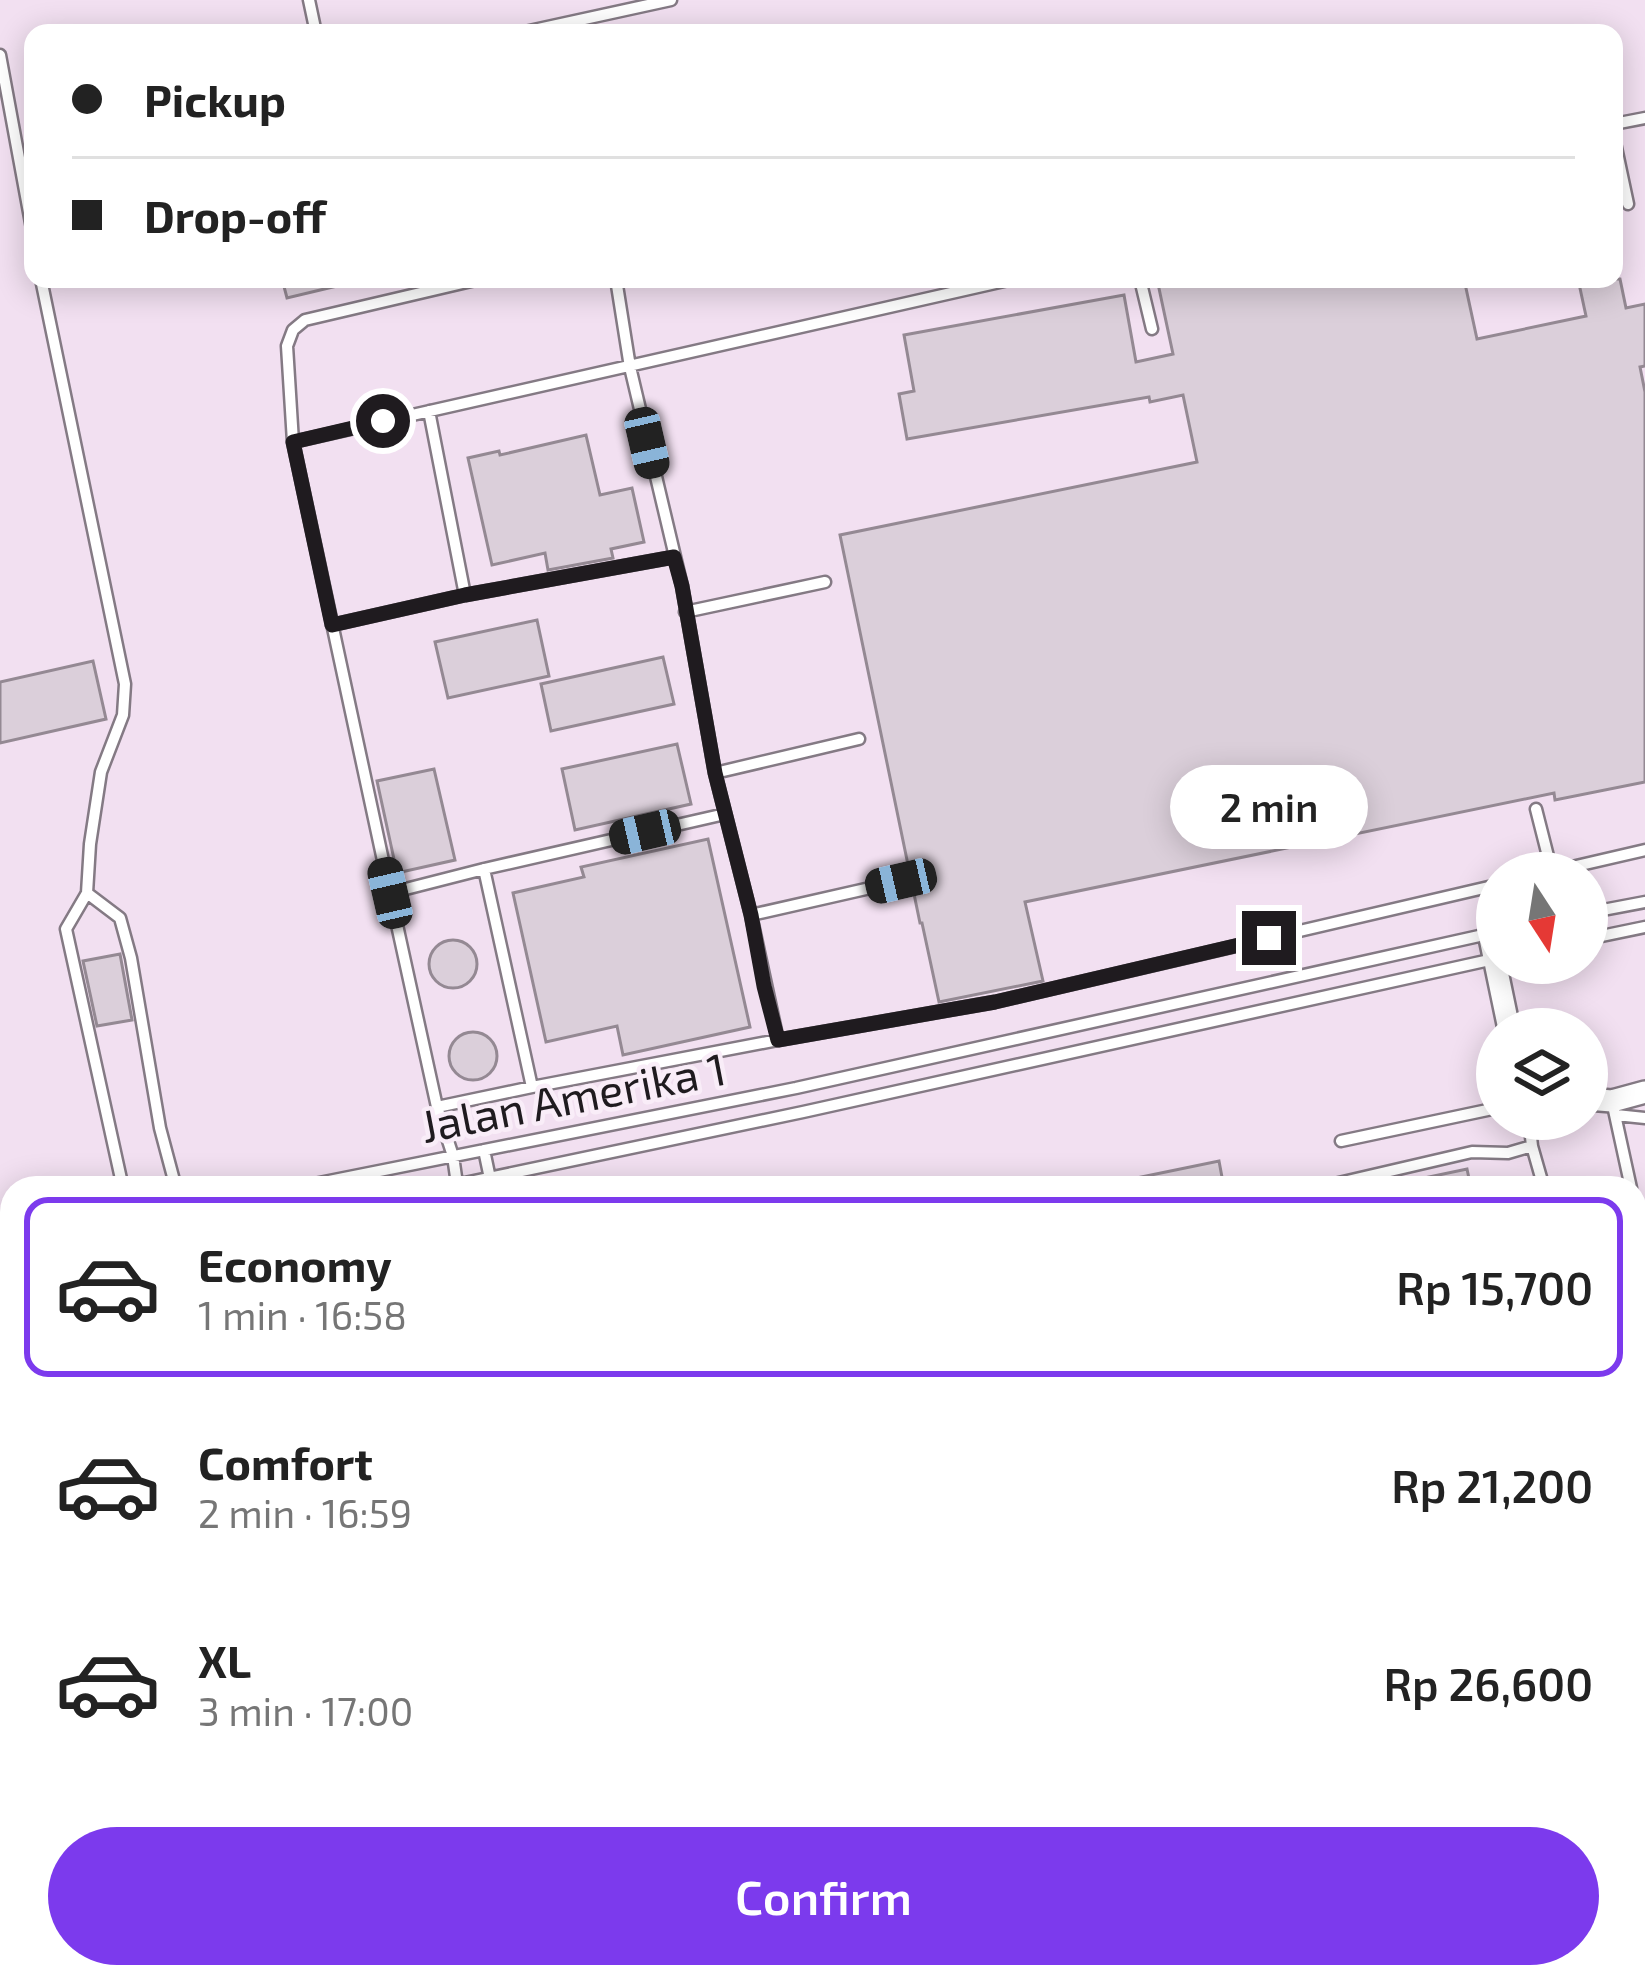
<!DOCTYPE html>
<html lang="en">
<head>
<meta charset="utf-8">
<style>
	:root { --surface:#fff; --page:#f6f6f6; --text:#222; --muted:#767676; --line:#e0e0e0; --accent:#7c3aed }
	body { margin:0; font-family:"Exo 2",sans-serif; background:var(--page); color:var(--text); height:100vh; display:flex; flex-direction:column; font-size:45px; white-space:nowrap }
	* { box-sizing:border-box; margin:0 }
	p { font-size:39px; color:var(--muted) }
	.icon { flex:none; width:66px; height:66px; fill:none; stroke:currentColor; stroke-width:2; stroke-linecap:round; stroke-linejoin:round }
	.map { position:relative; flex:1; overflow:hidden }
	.side { position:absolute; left:0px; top:1176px; width:1647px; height:813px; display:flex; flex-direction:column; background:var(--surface); border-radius:36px 36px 0 0; box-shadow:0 6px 30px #0003 }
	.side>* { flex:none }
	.guide { position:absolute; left:24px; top:24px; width:1599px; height:264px; border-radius:24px; box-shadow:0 6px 30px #0003; display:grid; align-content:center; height:264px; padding:0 48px; background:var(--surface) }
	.needle { width:78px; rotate:168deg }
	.buttons { position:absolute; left:1476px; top:852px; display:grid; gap:24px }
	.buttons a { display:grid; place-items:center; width:132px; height:132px; border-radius:50%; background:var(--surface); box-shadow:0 6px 30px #0003; font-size:60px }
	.end { position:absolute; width:54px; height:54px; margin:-27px; border:15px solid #1f1b1f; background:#fff; box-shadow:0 0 0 6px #fff }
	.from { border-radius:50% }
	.bubble { position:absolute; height:84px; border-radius:42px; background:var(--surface); box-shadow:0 6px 30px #0003; font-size:39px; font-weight:600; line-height:84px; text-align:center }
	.car { position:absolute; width:36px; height:72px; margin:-36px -18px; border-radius:15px; box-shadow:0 0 9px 3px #0007; background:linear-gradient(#222 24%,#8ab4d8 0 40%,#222 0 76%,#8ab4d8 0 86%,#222 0) }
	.guide b { display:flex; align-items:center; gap:42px; height:114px; font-size:45px }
	.guide b+b { border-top:3px solid var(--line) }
	.guide i { width:30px; height:30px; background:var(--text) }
	ul { padding:21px 0 0; list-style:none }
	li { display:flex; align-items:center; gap:36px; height:180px; margin:0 24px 18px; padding:0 24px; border:6px solid transparent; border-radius:24px }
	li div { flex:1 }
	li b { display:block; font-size:45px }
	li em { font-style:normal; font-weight:600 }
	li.on { border-color:var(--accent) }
	li>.icon { width:108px; height:108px; stroke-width:1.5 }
	.cta { display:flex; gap:24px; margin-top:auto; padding:24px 48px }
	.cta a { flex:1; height:138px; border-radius:72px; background:var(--accent); color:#fff; font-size:48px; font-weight:600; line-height:138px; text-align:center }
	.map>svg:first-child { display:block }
</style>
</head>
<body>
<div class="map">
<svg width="1645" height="1987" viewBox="0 0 1645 1987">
	<rect width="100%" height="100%" fill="#f9edf8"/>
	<!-- built -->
	<path fill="#f2e0f1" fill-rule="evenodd" d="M0 0H1645V1987H0ZM33 33H1614V279H33ZM1497 873H1587V963H1497ZM1497 1029H1587V1119H1497ZM12 1188H1635V1977H12Z"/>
	<!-- building -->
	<path fill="#dbcfda" stroke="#948993" stroke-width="3" d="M282 279H340L341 285 287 298Z
		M1157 279H1464L1477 339 1586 316 1578 279H1620L1626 308 1645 304V366L1640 367 1645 392V782L1555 800 1554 793 1025 902 1043 981 939 1002 922 923H920L840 535 1197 462 1183 395 1150 402 1149 397 907 439 899 394 914 391 904 335 1124 295 1136 362 1173 354Z
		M586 435 600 495 632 488 644 542 611 549 613 558 548 570 545 553 492 565 468 458 499 451 500 455Z
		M537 620 549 676 448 698 435 642Z
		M663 657 674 704 551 731 541 684Z
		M93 661 106 719 0 743V682Z
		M677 744 691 804 575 830 562 769Z
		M434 769 455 860 397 873 377 781Z
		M708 839 750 1027 623 1055 617 1026 546 1042 513 893 584 877 581 867Z
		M429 964a24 24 0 1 1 48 0a24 24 0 1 1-48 0Z
		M120 954 132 1020 97 1026 83 961Z
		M449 1056a24 24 0 1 1 48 0a24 24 0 1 1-48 0Z
		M1219 1161 1224 1188H1123L1122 1181Z
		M1467 1169 1471 1188H1411L1410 1181Z"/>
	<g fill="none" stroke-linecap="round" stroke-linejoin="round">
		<defs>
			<path id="service" d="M309 0 316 33
				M520 33 671 0
				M0 55 33 234
				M1614 124 1645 118
				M1614 138 1628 204
				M41 279 125 684 123 715 101 772 90 844 87 893 66 929 123 1188
				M480 279 305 320 293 330 287 346 293 442 390 893 484 869 725 814
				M616 279 630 367 682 586 715 773 751 915 778 1040 995 1002 1497 885
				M1140 279 1152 329
				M429 411 465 595
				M293 442 1013 279
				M685 612 825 582
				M332 625 465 595 674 557
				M715 773 859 739
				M1536 809 1552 872
				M1546 873 1645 850
				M87 893 120 918 131 958 160 1128 176 1188
				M390 893 437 1107 532 1087 484 869
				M1587 913 1645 902
				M751 915 901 881
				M1587 939 1645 927
				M532 1087 778 1040
				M1612 1101 1631 1188
				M437 1107 453 1156 457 1184
				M1616 1115 1645 1118
				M1529 1119 1532 1146
				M1341 1141 1497 1108
				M484 1150 492 1188
				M294 1188 796 1088 1488 934
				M441 1188 803 1112 1494 959
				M1317 1188 1472 1152 1508 1153 1532 1146 1544 1188
				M1635 1210 1645 1266
				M0 1245 12 1242
				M0 1283 12 1280
				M0 1973 12 1970
				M52 1977 54 1987
				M138 1977 140 1987
				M263 1977 266 1987
				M343 1977 345 1987
				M404 1977 406 1987
				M467 1977 470 1987
				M526 1977 537 1987
				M654 1977 657 1987
				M667 1987 688 1977"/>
			<path id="minor" d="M1489 933 1509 1029
				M1587 1099 1612 1101 1645 1092"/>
		</defs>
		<!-- service casing -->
		<use href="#service" stroke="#847a84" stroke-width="15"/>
		<!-- minor casing -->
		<use href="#minor" stroke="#847a84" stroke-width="26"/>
		<!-- service -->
		<use href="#service" stroke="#fff" stroke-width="10"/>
		<!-- minor -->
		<use href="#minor" stroke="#fff" stroke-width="21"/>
	</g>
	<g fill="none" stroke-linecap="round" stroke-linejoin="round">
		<!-- route -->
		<path stroke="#1f1b1f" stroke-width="15" d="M383 421 293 442 332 625 465 595 674 557 682 586 715 773 751 915 764 986 778 1040 995 1002 1269 938"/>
	</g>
	<g text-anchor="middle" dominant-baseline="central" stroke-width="9" stroke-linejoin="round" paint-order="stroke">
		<!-- street labels -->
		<g font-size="45" fill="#1f1b1f" stroke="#f9edf8">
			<text transform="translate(573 1096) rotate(-11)">Jalan Amerika 1</text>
		</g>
	</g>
</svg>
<div class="buttons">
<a><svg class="needle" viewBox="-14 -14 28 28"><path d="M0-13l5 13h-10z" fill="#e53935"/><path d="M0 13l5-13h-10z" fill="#767676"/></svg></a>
<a><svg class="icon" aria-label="layers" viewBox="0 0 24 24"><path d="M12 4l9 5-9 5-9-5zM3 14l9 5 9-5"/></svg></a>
</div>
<i class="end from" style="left:383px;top:421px"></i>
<i class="end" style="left:1269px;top:938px"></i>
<div class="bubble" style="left:1170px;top:765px;width:198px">2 min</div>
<i class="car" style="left:647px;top:443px;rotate:167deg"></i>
<i class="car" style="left:645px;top:832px;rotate:257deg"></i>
<i class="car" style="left:901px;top:881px;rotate:257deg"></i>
<i class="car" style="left:390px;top:893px;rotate:347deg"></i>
<div class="guide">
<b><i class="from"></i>Pickup</b>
<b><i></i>Drop-off</b>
</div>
<section class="side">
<ul>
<li class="on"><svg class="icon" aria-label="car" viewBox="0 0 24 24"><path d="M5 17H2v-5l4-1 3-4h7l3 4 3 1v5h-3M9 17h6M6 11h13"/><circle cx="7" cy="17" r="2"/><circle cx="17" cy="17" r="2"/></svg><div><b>Economy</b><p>1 min · 16:58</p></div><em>Rp 15,700</em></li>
<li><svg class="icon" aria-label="car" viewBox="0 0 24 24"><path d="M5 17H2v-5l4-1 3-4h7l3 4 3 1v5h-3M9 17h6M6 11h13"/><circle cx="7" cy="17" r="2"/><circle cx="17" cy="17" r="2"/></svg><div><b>Comfort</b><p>2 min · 16:59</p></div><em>Rp 21,200</em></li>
<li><svg class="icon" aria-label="car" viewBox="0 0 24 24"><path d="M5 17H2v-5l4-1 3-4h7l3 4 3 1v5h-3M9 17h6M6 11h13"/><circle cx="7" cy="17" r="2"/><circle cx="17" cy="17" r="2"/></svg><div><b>XL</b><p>3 min · 17:00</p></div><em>Rp 26,600</em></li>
</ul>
<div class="cta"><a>Confirm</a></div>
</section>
</div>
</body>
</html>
